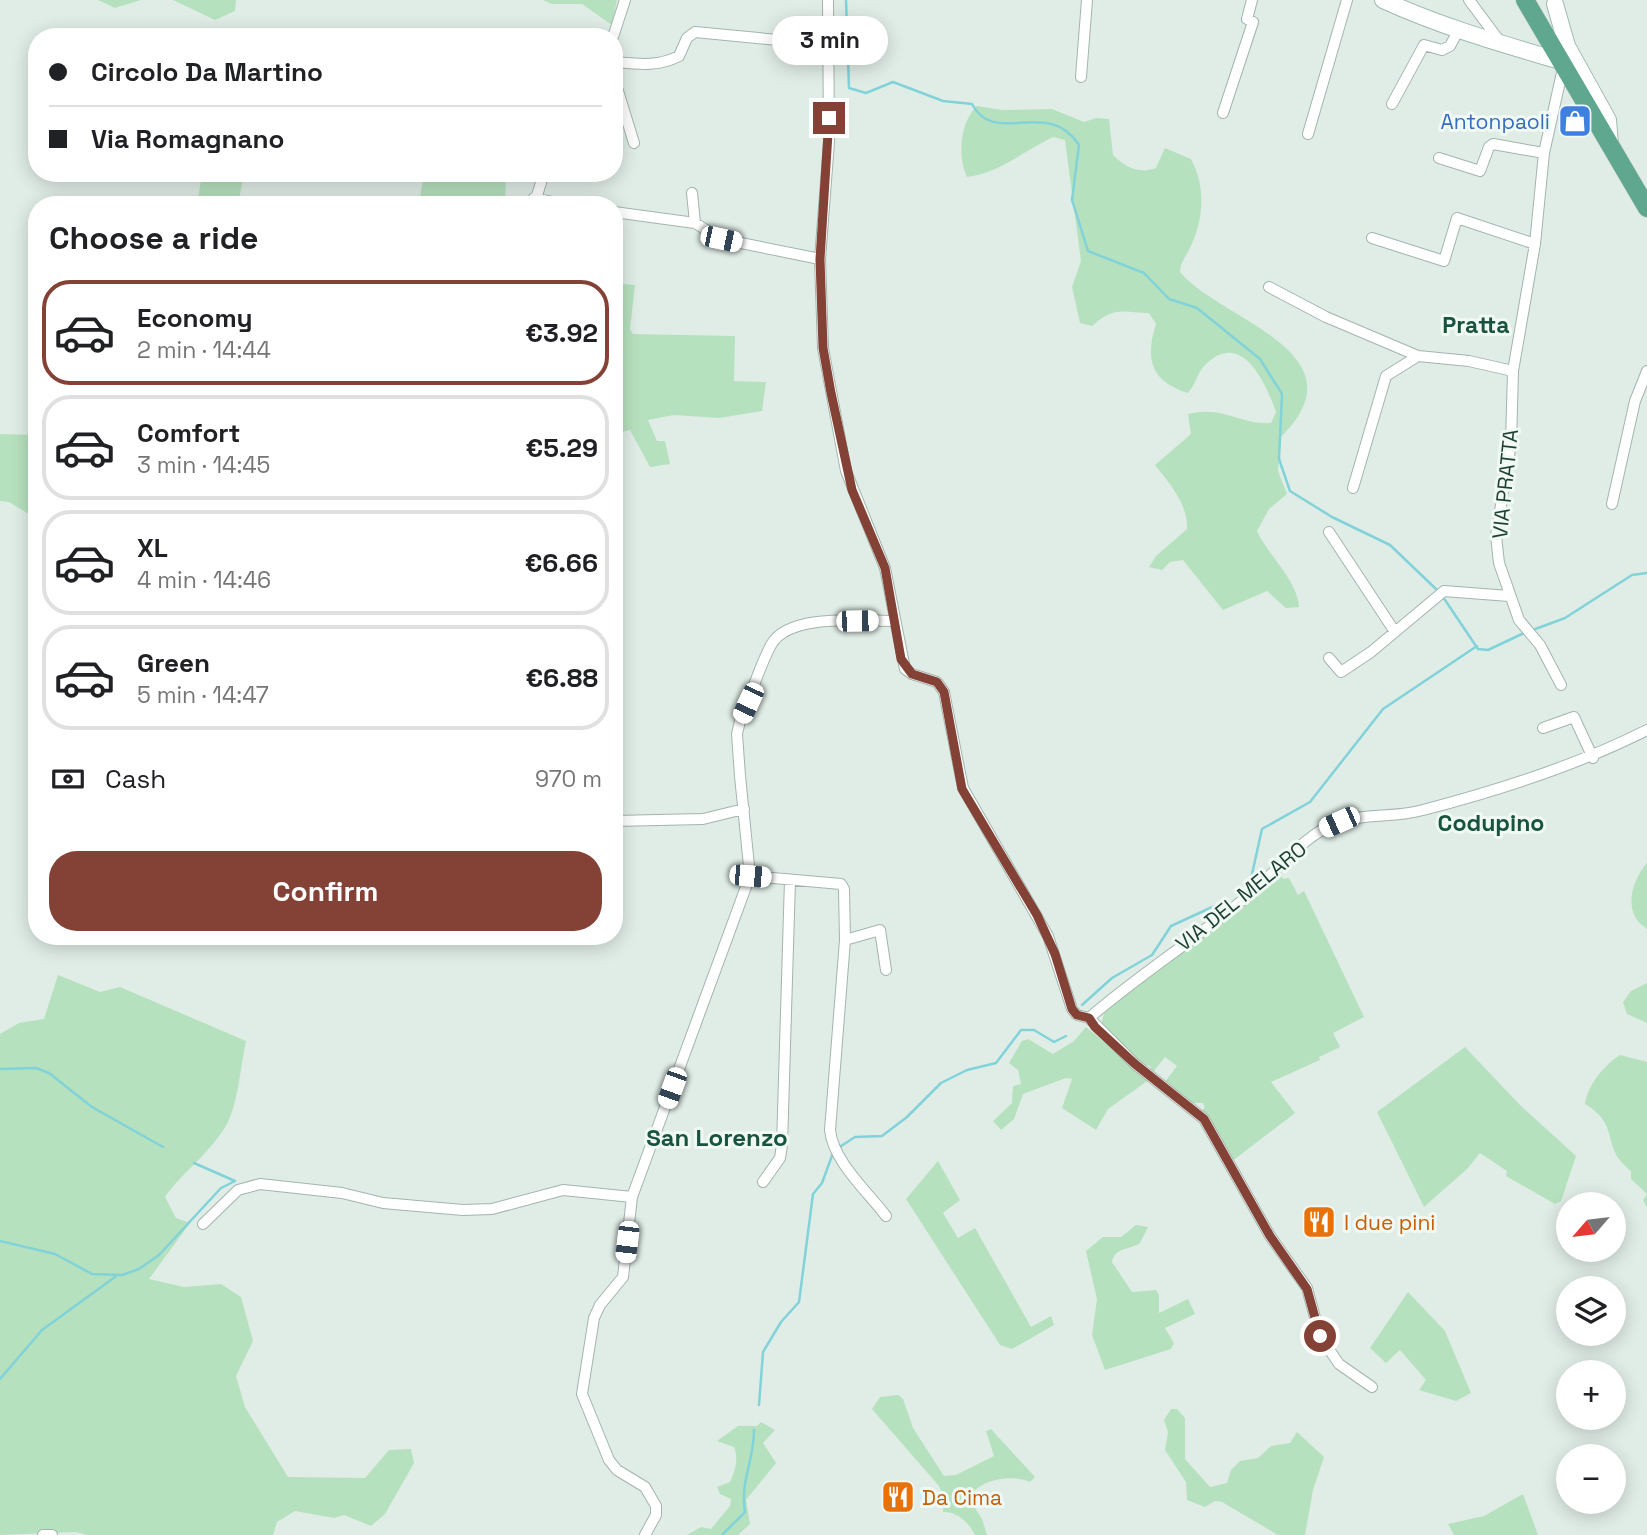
<!DOCTYPE html>
<html lang="en">
<head>
<meta charset="utf-8">
<style>
	:root { --surface:#fff; --page:#f6f6f6; --text:#202124; --muted:#757577; --line:#e0e0e0; --accent:#844136 }
	body { margin:0; font-family:"Space Grotesk",sans-serif; background:var(--page); color:var(--text); height:100vh; display:flex; flex-direction:column; font-size:26px; white-space:nowrap }
	* { box-sizing:border-box; margin:0 }
	p { font-size:23px; color:var(--muted) }
	.icon { flex:none; width:38px; height:38px; fill:none; stroke:currentColor; stroke-width:2; stroke-linecap:round; stroke-linejoin:round }
	.map { position:relative; flex:1; overflow:hidden }
	.drawer { position:absolute; left:28px; top:196px; width:595px; height:749px; display:flex; flex-direction:column; background:var(--surface); border-radius:28px; box-shadow:0 4px 18px #0003 }
	.drawer>* { flex:none }
	.top-card { position:absolute; left:28px; top:28px; width:595px; height:154px; border-radius:28px; box-shadow:0 4px 18px #0003; display:grid; align-content:center; height:154px; padding:0 21px; background:var(--surface) }
	.needle { width:46px; rotate:242deg }
	.buttons { position:absolute; left:1556px; top:1192px; display:grid; gap:14px }
	.buttons a { display:grid; place-items:center; width:70px; height:70px; border-radius:50%; background:var(--surface); box-shadow:0 4px 18px #0003; font-size:35px }
	.end { position:absolute; width:32px; height:32px; margin:-16px; border:9px solid #844136; background:#fff; box-shadow:0 0 0 4px #fff }
	.from { border-radius:50% }
	.bubble { position:absolute; height:49px; border-radius:24px; background:var(--surface); box-shadow:0 4px 18px #0003; font-size:23px; font-weight:600; line-height:49px; text-align:center }
	.car { position:absolute; width:21px; height:42px; margin:-21px -10px; border-radius:9px; box-shadow:0 0 5px 2px #0007; background:linear-gradient(#fff 24%,#345 0 40%,#fff 0 76%,#345 0 86%,#fff 0) }
	.top-card b { display:flex; align-items:center; gap:24px; height:66px; font-size:26px }
	.top-card b+b { border-top:2px solid var(--line) }
	.top-card i { width:18px; height:18px; background:var(--text) }
	ul { padding:0; list-style:none }
	li { display:flex; align-items:center; gap:21px; height:105px; margin:0 14px 10px; padding:0 7px; border:4px solid var(--line); border-radius:28px }
	li div { flex:1 }
	li b { display:block; font-size:26px }
	li em { font-style:normal; font-weight:600 }
	li.current { border-color:var(--accent) }
	li>.icon { width:63px; height:63px; stroke-width:1.5 }
	h2 { padding:0 21px; font-size:32px; line-height:84px }
	.pay { display:flex; align-items:center; gap:18px; height:77px; padding:0 21px; font-size:26px }
	.pay p { margin-inline-start:auto }
	.button { display:flex; gap:14px; margin-top:auto; padding:14px 21px }
	.button a { flex:1; height:80px; border-radius:28px; background:var(--accent); color:#fff; font-size:28px; font-weight:600; line-height:80px; text-align:center }
	.map>svg:first-child { display:block }
</style>
</head>
<body>
<div class="map">
<svg width="1647" height="1535" viewBox="0 0 1647 1535">
	<rect width="100%" height="100%" fill="#e0ede6"/>
	<!-- green -->
	<path fill="#b6e1be" d="M98 0H141L115 8Z
		M173 0H236L235 11 215 20Z
		M543 0H617L612 25 582 4H552Z
		M977 106 1002 110 1052 109 1084 122 1096 118 1109 119 1113 155C1127 168 1138 174 1156 168L1165 148 1191 159C1206 187 1204 219 1190 248 1185 258 1181 261 1180 272 1221 321 1366 352 1281 437L1278 471 1287 494 1269 509 1257 531C1269 557 1297 579 1299 607L1286 608 1267 591 1223 610 1183 560 1170 562 1162 570 1149 567 1156 556 1187 529C1188 504 1170 484 1155 465L1191 434 1188 414C1224 405 1240 425 1271 423L1276 412C1266 384 1242 328 1205 365 1197 373 1196 384 1188 393 1150 381 1145 358 1156 324L1149 313C1122 312 1114 306 1092 326L1080 323 1072 287 1081 261 1065 140 1053 137C1023 151 1000 173 967 177 957 156 960 122 977 106Z
		M202 173H244L238 205H197Z
		M424 173H495V176L506 177 505 205 419 204Z
		M614 283 635 285 630 329 633 334 735 336 734 381 766 382 762 411 719 418 674 415 648 420 657 441H665L670 464 650 467 630 430 622 432 614 415Z
		M0 434 37 435V519L9 502 0 501Z
		M1647 863V929C1622 914 1631 881 1647 863Z
		M1280 872 1283 879 1289 878 1298 895 1304 891 1364 1017 1333 1033 1340 1047 1319 1057 1320 1060 1271 1082 1295 1113 1231 1162 1202 1110 1205 1108 1203 1103H1193L1165 1082 1177 1066 1165 1057 1153 1072 1150 1066 1137 1062 1101 1026 1104 1013 1114 1002 1229 918Z
		M58 975 100 992 120 987 246 1041C241 1064 238 1102 228 1122 212 1152 184 1170 165 1197L176 1218 190 1223 149 1279 184 1287 221 1284 241 1297 253 1341 236 1376 245 1407 288 1477 365 1478 389 1450 411 1449 414 1463 385 1514 371 1526 344 1515 334 1518 295 1511 277 1522 273 1535H87L76 1532 0 1535V1034L19 1023 44 1019Z
		M1647 983V1023L1627 1014 1623 1002 1631 991Z
		M1086 1027 1150 1079 1108 1109 1096 1130 1062 1108 1072 1079 1066 1078 1023 1094 1014 1119 1001 1130 993 1121 1012 1103 1013 1086 1021 1084 1018 1070 1009 1063 1022 1041 1028 1039 1053 1054 1074 1041Z
		M1465 1047 1520 1105 1576 1156 1561 1201 1555 1204 1506 1176 1507 1171 1480 1153 1467 1169 1424 1207 1377 1112Z
		M1620 1055 1647 1062V1208L1643 1200 1647 1194 1631 1179V1171C1599 1146 1622 1126 1585 1104 1587 1086 1604 1065 1620 1055Z
		M938 1161 960 1200 943 1213 958 1238 975 1228 1031 1327 1051 1316 1054 1325 1012 1349 1000 1345 906 1199Z
		M1136 1225 1148 1227 1140 1243C1130 1250 1115 1247 1112 1262L1132 1292 1156 1290 1159 1295V1313L1188 1299 1195 1314 1165 1328 1174 1343 1171 1349 1105 1370 1092 1335 1097 1299 1086 1251 1103 1237H1121Z
		M1408 1292 1445 1331 1471 1393 1456 1401 1419 1390 1426 1380 1400 1350 1386 1363 1370 1348Z
		M898 1395 903 1399 913 1428 944 1476 956 1475 994 1456 986 1431 991 1429 1035 1477 1030 1482C1012 1474 979 1479 969 1498L982 1519 987 1535H975C969 1523 957 1511 943 1512L944 1499 939 1486 872 1409 880 1397Z
		M1171 1409H1177L1185 1418V1459L1210 1487 1227 1483 1231 1470 1240 1461 1258 1458 1271 1446 1290 1443 1297 1432 1324 1457 1313 1490 1305 1535H1278L1222 1502 1215 1501 1205 1507 1187 1500 1186 1482 1165 1450 1168 1432 1164 1420Z
		M761 1422 775 1430 763 1443 776 1463 746 1500 750 1524 738 1535H687L701 1527 711 1529 730 1506 731 1499 720 1494 717 1487 730 1482C735 1470 739 1460 734 1447L717 1441 738 1426H757Z
		M1523 1494 1538 1535H1454L1448 1524 1484 1516Z"/>
	<g fill="none" stroke-linecap="round" stroke-linejoin="round">
		<!-- stream -->
		<path stroke="#81d2d9" stroke-width="2.5" d="M846 0 849 88 866 93 893 82 943 101 972 104C995 148 1047 96 1079 145L1072 200 1088 251 1144 273 1169 299 1197 308 1260 359 1282 394 1279 459 1290 491 1332 517 1390 545 1436 589
			M1443 597 1478 649 1488 650 1524 633
			M1530 631 1565 618 1632 575 1647 573
			M1250 883 1262 829 1310 802 1383 709 1477 646
			M1082 1005 1112 978 1152 955 1171 926 1221 903
			M0 1069 36 1068 49 1073 92 1107 163 1147
			M838 1148 855 1137 882 1136 907 1117 941 1083 967 1070 996 1063 1021 1030H1034L1054 1042 1066 1036
			M194 1163 235 1181
			M0 1241 55 1254 92 1274 122 1275 139 1269 159 1255 221 1188 235 1181
			M0 1379 42 1330 115 1277
			M759 1405 763 1352 781 1322 799 1302 813 1194 822 1183 833 1153
			M722 1535 745 1512C740 1480 754 1462 754 1430"/>
		<defs>
			<path id="street" d="M828 0 829 142 820 259 823 348 846 471 885 568 905 669 912 674 937 682 944 692 963 788 1048 936 1072 1009 1077 1015 1089 1018
				M1469 0 1501 43
				M613 37 625 0
				M614 62C638 64 658 67 679 56L687 38 695 32 830 45
				M1081 77 1087 0
				M614 78 634 143
				M1392 104 1424 45 1442 50 1450 46 1458 31
				M1223 113 1253 22 1247 19 1252 0
				M1308 134 1347 0
				M1439 158 1480 171 1489 147 1493 144 1544 153
				M692 193 695 223
				M534 198 567 205
				M534 205 544 173
				M614 212 695 223 721 239 820 259
				M1372 238 1444 261 1457 218 1535 244
				M1269 287 1326 317 1418 356
				M1353 488 1386 376 1418 356 1469 361 1513 371
				M1612 504 1635 401 1647 371
				M1329 532 1395 632
				M1329 658 1341 672 1371 652 1444 591 1509 596
				M1561 685 1540 645 1519 620 1499 563 1496 536 1511 443 1513 371 1535 244 1544 153 1563 68
				M1543 728 1574 717 1593 758
				M614 821 703 819 744 809
				M750 876 841 884 844 889 845 940
				M1089 1018C1140 974 1197 938 1249 895 1278 871 1302 835 1339 822 1366 813 1395 818 1423 810 1500 790 1576 766 1647 730
				M1089 1018 1135 1064 1204 1119 1270 1236 1307 1288 1320 1336 1339 1364 1372 1387
				M763 1182 780 1158 782 1145 790 880
				M886 1216C867 1191 833 1161 830 1130L845 940 880 930 886 970
				M203 1224 238 1190 260 1184 342 1193 383 1203 463 1210 492 1209 563 1190 632 1197
				M43 1535H52
				M645 1535 656 1515V1506L645 1487 617 1470 609 1460 582 1394 594 1318 600 1305 623 1277 632 1197 750 876 740 776 737 734 740 721C751 697 758 669 771 645 788 613 860 621 893 621"/>
			<path id="secondary" d="M1383 0C1442 27 1502 44 1564 62
				M1555 4 1567 46 1608 120 1610 144"/>
			<path id="primary" d="M1525 0 1647 208"/>
		</defs>
		<!-- street casing -->
		<use href="#street" stroke="#a2b5ad" stroke-width="12"/>
		<!-- secondary casing -->
		<use href="#secondary" stroke="#9dbaad" stroke-width="18"/>
		<!-- primary casing -->
		<use href="#primary" stroke="#c0c9c6" stroke-width="19"/>
		<!-- street -->
		<use href="#street" stroke="#fff" stroke-width="10"/>
		<!-- secondary -->
		<use href="#secondary" stroke="#fff" stroke-width="16"/>
		<!-- primary -->
		<use href="#primary" stroke="#5fa88f" stroke-width="18"/>
	</g>
	<g fill="none" stroke-linecap="round" stroke-linejoin="round">
		<!-- route -->
		<path stroke="#844136" stroke-width="9" d="M829 118 820 259 823 348 831 393 852 490 885 568 901 659 912 674 937 682 944 692 962 789 1037 915 1055 954 1072 1009 1077 1015 1089 1018 1095 1027 1135 1064 1204 1119 1270 1236 1307 1289 1320 1336"/>
	</g>
	<!-- icons -->
	<defs>
		<symbol id="shop-square" viewBox="-11 -11 22 22"><rect x="-9" y="-9" width="18" height="18" rx="4" fill="#3f7fe0" stroke="#f0f9f4"/><path d="M-5-2.5h2.3a2.7 3.5 0 0 1 5.4 0H5L5.5 6h-11ZM-1.5-2.5h3a1.5 2.3 0 0 0-3 0Z" fill="#fff"/></symbol>
		<symbol id="restaurant-square" viewBox="-11 -11 22 22"><rect x="-9" y="-9" width="18" height="18" rx="4" fill="#e8710a" stroke="#f0f9f4"/><path d="M-5-6h1v4h1v-4h1v4h1v-4h1v5L-1.5 .5V6h-2V.5L-5-1ZM5-6V6H3V1.5H1.5Q1.5-4 5-6Z" fill="#fff"/></symbol>
	</defs>
	<g fill-rule="evenodd">
		<use href="#shop-square" x="1556" y="102" width="38" height="38"/>
		<use href="#restaurant-square" x="1300" y="1203" width="38" height="38"/>
		<use href="#restaurant-square" x="879" y="1478" width="38" height="38"/>
	</g>
	<g text-anchor="middle" dominant-baseline="central" stroke-width="6" stroke-linejoin="round" paint-order="stroke">
		<!-- shop labels -->
		<g font-size="21" fill="#366cbe" stroke="#f0f9f4" text-anchor="end">
			<text x="1550" y="121">Antonpaoli</text>
		</g>
		<!-- street labels -->
		<g font-size="21" fill="#1e3f33" stroke="#f0f9f4">
			<text transform="translate(1505 484) rotate(-84)">VIA PRATTA</text>
			<text transform="translate(1241 896) rotate(-39)">VIA DEL MELARO</text>
		</g>
		<!-- food labels -->
		<g font-size="21" fill="#c56008" stroke="#f0f9f4" text-anchor="start">
			<text x="1344" y="1222">I due pini</text>
			<text x="922" y="1497">Da Cima</text>
		</g>
		<!-- neighbourhood labels -->
		<g font-size="23" font-weight="bold" fill="#185340" stroke="#f0f9f4">
			<text x="1476" y="325">Pratta</text>
			<text x="1491" y="823">Codupino</text>
		</g>
		<!-- quarter labels -->
		<g font-size="24" font-weight="bold" fill="#185340" stroke="#f0f9f4">
			<text x="717" y="1137">San Lorenzo</text>
		</g>
	</g>
</svg>
<div class="buttons">
<a><svg class="needle" viewBox="-14 -14 28 28"><path d="M0-13l5 13h-10z" fill="#e53935"/><path d="M0 13l5-13h-10z" fill="#757577"/></svg></a>
<a><svg class="icon" aria-label="layers" viewBox="0 0 24 24"><path d="M12 4l9 5-9 5-9-5zM3 14l9 5 9-5"/></svg></a>
<a>+</a>
<a>−</a>
</div>
<i class="end from" style="left:1320px;top:1336px"></i>
<i class="end" style="left:829px;top:118px"></i>
<div class="bubble" style="left:772px;top:16px;width:116px">3 min</div>
<i class="car" style="left:721px;top:239px;rotate:102deg"></i>
<i class="car" style="left:857px;top:621px;rotate:89deg"></i>
<i class="car" style="left:748px;top:703px;rotate:205deg"></i>
<i class="car" style="left:1339px;top:822px;rotate:246deg"></i>
<i class="car" style="left:750px;top:876px;rotate:95deg"></i>
<i class="car" style="left:672px;top:1088px;rotate:200deg"></i>
<i class="car" style="left:627px;top:1242px;rotate:187deg"></i>
<div class="top-card">
<b><i class="from"></i>Circolo Da Martino</b>
<b><i></i>Via Romagnano</b>
</div>
<section class="drawer">
<h2>Choose a ride</h2>
<ul>
<li class="current"><svg class="icon" aria-label="car" viewBox="0 0 24 24"><path d="M5 17H2v-5l4-1 3-4h7l3 4 3 1v5h-3M9 17h6M6 11h13"/><circle cx="7" cy="17" r="2"/><circle cx="17" cy="17" r="2"/></svg><div><b>Economy</b><p>2 min · 14:44</p></div><em>€3.92</em></li>
<li><svg class="icon" aria-label="car" viewBox="0 0 24 24"><path d="M5 17H2v-5l4-1 3-4h7l3 4 3 1v5h-3M9 17h6M6 11h13"/><circle cx="7" cy="17" r="2"/><circle cx="17" cy="17" r="2"/></svg><div><b>Comfort</b><p>3 min · 14:45</p></div><em>€5.29</em></li>
<li><svg class="icon" aria-label="car" viewBox="0 0 24 24"><path d="M5 17H2v-5l4-1 3-4h7l3 4 3 1v5h-3M9 17h6M6 11h13"/><circle cx="7" cy="17" r="2"/><circle cx="17" cy="17" r="2"/></svg><div><b>XL</b><p>4 min · 14:46</p></div><em>€6.66</em></li>
<li><svg class="icon" aria-label="car" viewBox="0 0 24 24"><path d="M5 17H2v-5l4-1 3-4h7l3 4 3 1v5h-3M9 17h6M6 11h13"/><circle cx="7" cy="17" r="2"/><circle cx="17" cy="17" r="2"/></svg><div><b>Green</b><p>5 min · 14:47</p></div><em>€6.88</em></li>
</ul>
<div class="pay"><svg class="icon" aria-label="cash" viewBox="0 0 24 24"><path d="M3 7h18v10H3z"/><circle cx="12" cy="12" r="2"/></svg>Cash<p>970 m</p></div>
<div class="button"><a>Confirm</a></div>
</section>
</div>
</body>
</html>
